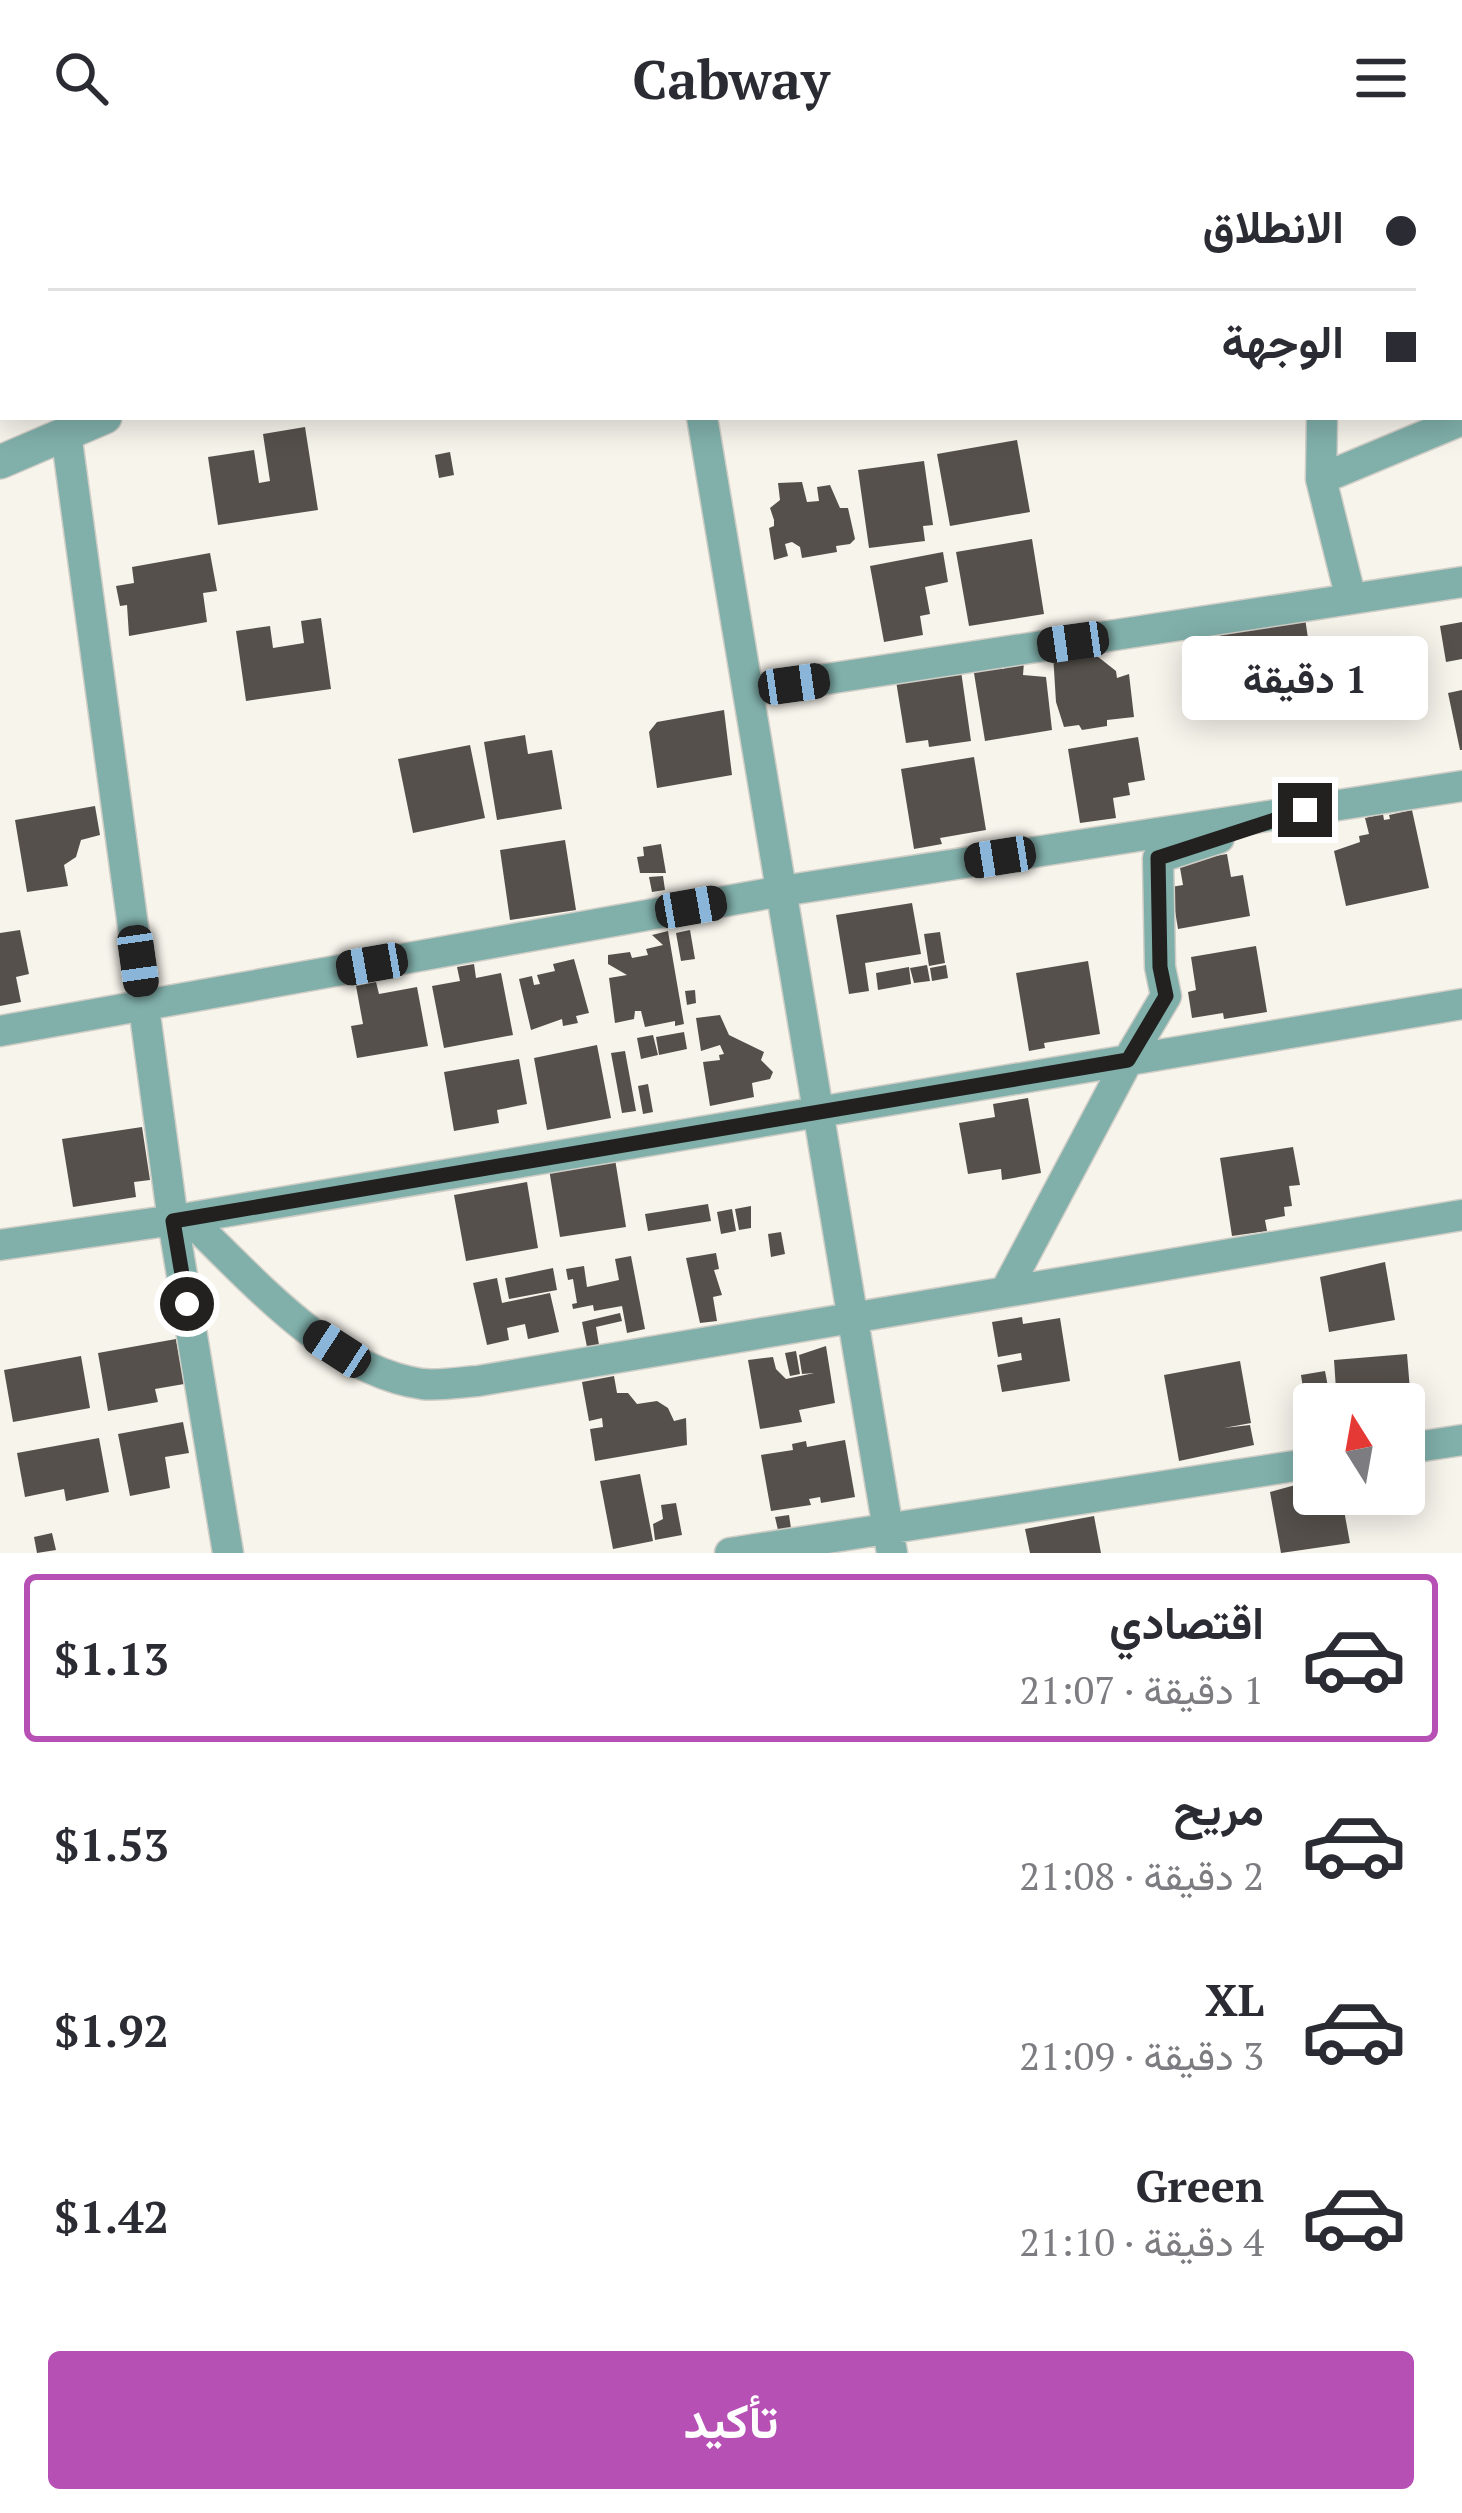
<!DOCTYPE html>
<html lang="ar">
<head>
<meta charset="utf-8">
<style>
	:root { --surface:#fff; --page:#f7f7f7; --text:#2b2b33; --muted:#7c7c81; --line:#e1e1e2; --accent:#b650b5 }
	body { margin:0; font-family:"PT Serif",Vazirmatn,serif; background:var(--page); color:var(--text); direction:rtl; height:100vh; display:flex; flex-direction:column; font-size:45px; white-space:nowrap }
	* { box-sizing:border-box; margin:0 }
	p { font-size:39px; color:var(--muted) }
	.icon { flex:none; width:66px; height:66px; fill:none; stroke:currentColor; stroke-width:2; stroke-linecap:round; stroke-linejoin:round }
	.map { position:relative; height:1397px; overflow:hidden; direction:ltr }
	.drawer { display:flex; flex-direction:column; background:var(--surface); flex:1 }
	.drawer>* { flex:none }
	.guide { position:absolute; left:0px; top:0px; width:1464px; height:264px; box-shadow:0 6px 30px #0003; direction:rtl; display:grid; align-content:center; height:264px; padding:0 48px; background:var(--surface) }
	.needle { width:78px; rotate:349deg }
	.buttons { position:absolute; left:1293px; top:1227px; display:grid; gap:24px }
	.buttons a { display:grid; place-items:center; width:132px; height:132px; border-radius:12px; background:var(--surface); box-shadow:0 6px 30px #0003; font-size:60px }
	.end { position:absolute; width:54px; height:54px; margin:-27px; border:15px solid #22211f; background:#fff; box-shadow:0 0 0 6px #fff }
	.from { border-radius:50% }
	.bubble { position:absolute; height:84px; border-radius:12px; background:var(--surface); box-shadow:0 6px 30px #0003; font-size:39px; font-weight:700; line-height:84px; text-align:center; direction:rtl }
	.car { position:absolute; width:36px; height:72px; margin:-36px -18px; border-radius:15px; box-shadow:0 0 9px 3px #0007; background:linear-gradient(#222 24%,#8ab4d8 0 40%,#222 0 76%,#8ab4d8 0 86%,#222 0) }
	.guide b { display:flex; align-items:center; gap:42px; height:114px; font-size:45px }
	.guide b+b { border-top:3px solid var(--line) }
	.guide i { width:30px; height:30px; background:var(--text) }
	ul { padding:21px 0 0; list-style:none }
	li { display:flex; align-items:center; gap:36px; height:168px; margin:0 24px 18px; padding:0 24px; border:6px solid transparent; border-radius:12px }
	li div { flex:1 }
	li b { display:block; font-size:45px }
	li em { font-style:normal; font-weight:700 }
	li.active { border-color:var(--accent) }
	li>.icon { width:108px; height:108px; stroke-width:1.5 }
	.button { display:flex; gap:24px; margin-top:auto; padding:24px 48px }
	.button a { flex:1; height:138px; border-radius:12px; background:var(--accent); color:#fff; font-size:48px; font-weight:700; line-height:138px; text-align:center }
	header { display:flex; justify-content:space-between; align-items:center; height:156px; padding:0 48px; background:var(--surface); font-size:54px; font-weight:700 }
	.map>svg:first-child { display:block }
</style>
</head>
<body>
<header><svg class="icon" aria-label="menu" viewBox="0 0 24 24"><path d="M4 6h16M4 12h16M4 18h16"/></svg>Cabway<svg class="icon" aria-label="search" viewBox="0 0 24 24"><circle cx="10" cy="10" r="6"/><path d="M15 15l6 6"/></svg></header>
<div class="map">
<svg width="1462" height="1397" viewBox="0 0 1462 1397">
	<rect width="100%" height="100%" fill="#f7f4ec"/>
	<!-- building -->
	<path fill="#55504b" d="M305 271 318 354 218 369 208 301 254 294 259 327 270 325 263 278Z
		M1017 284 1030 356 950 370 937 298Z
		M450 296 454 319 439 322 435 299Z
		M924 305 933 369 923 370 925 385 869 392 858 314Z
		M802 326 807 346 819 345 817 331 830 329 840 352H848L855 383 850 388 836 390 837 396 802 402 800 391 792 386 785 388 788 400 774 404 769 372 774 370V364L770 352 780 344 778 327Z
		M1032 383 1044 458 969 470 956 396Z
		M943 396 948 426 925 431 930 458 920 460 923 479 884 486 870 410Z
		M210 397 217 435 203 437 207 466 129 480 127 449 120 450 116 430 134 427 132 411Z
		M321 462 331 533 246 545 236 475 270 470 273 492 304 487 301 465Z
		M1305 462 1318 550 1232 563 1219 475Z
		M1462 466V503L1446 506 1440 470Z
		M1095 487 1097 500 1116 515 1117 522 1129 518 1134 561 1107 564V570L1082 574 1079 569 1064 571 1056 546 1053 498Z
		M1006 503 1024 506 1023 519 1046 521 1052 574 985 585 973 511 1004 513Z
		M961 515 971 585 929 591 928 584 906 587 896 525Z
		M1462 534V594H1460L1448 537Z
		M724 554 732 619 657 632 649 576 657 566Z
		M525 579 528 598 552 594 562 653 497 664 484 586Z
		M1138 581 1145 624 1128 627 1130 639 1113 642 1116 662 1080 667 1068 593Z
		M470 589 485 662 413 677 398 603Z
		M974 601 986 674 940 682 942 688 914 693 901 613Z
		M95 650 100 679 81 684 76 701 64 709 68 730 27 736 15 664Z
		M1412 654 1429 732 1346 750 1334 695 1360 686 1359 680 1369 678 1365 662 1383 658 1384 664 1390 663 1389 659Z
		M565 684 576 754 510 764 500 694Z
		M661 688 666 717H640L637 701 644 700 643 691Z
		M1227 698 1231 721 1243 719 1250 760 1178 773 1171 731 1183 729 1179 706Z
		M663 720 665 734 652 736 649 721Z
		M912 747 921 798 865 807 869 835 849 838 836 759Z
		M20 774 29 818 16 821 21 846 0 850V777Z
		M690 774 695 803 681 805 676 777Z
		M668 775 684 868 675 870V865L645 871 641 855H635L634 863 615 867 609 822 627 819 608 808V799L630 796 632 802 648 799 646 793 663 789 652 779Z
		M940 776 945 807 929 810 924 778Z
		M1256 790 1267 856 1224 863 1223 857 1192 862 1188 836 1196 834 1191 801Z
		M574 803 589 857 576 860 578 867 563 870 562 863 531 874 519 823 532 820 534 829 540 828 537 819 555 815 553 808Z
		M1088 805 1100 878 1044 887 1045 892 1029 895 1016 817Z
		M474 808 476 822 501 817 513 879 444 892 432 830 460 825 457 811Z
		M927 809 930 825 914 827 910 812Z
		M946 809 948 822 932 825 930 812Z
		M909 811 911 828 878 834 876 817Z
		M376 826 379 838 417 831 428 890 357 902 351 870 363 868 356 830Z
		M695 834 696 847 687 849 685 835Z
		M720 859 729 879 764 896 761 904 773 916 770 923 752 927 754 941 710 950 703 906 720 904 719 899 724 898 720 889 701 895 696 862Z
		M684 876 687 893 659 899 656 881Z
		M653 879 658 899 641 903 637 882Z
		M597 889 611 962 547 974 534 902Z
		M625 895 636 955 622 957 611 897Z
		M519 903 527 948 497 954 499 967 454 975 444 916Z
		M648 928 653 956 643 958 638 930Z
		M1028 942 1041 1017 1002 1024 1001 1013 968 1018 959 967 995 961 993 948Z
		M142 971 150 1024 134 1026 136 1041 73 1051 62 983Z
		M1293 991 1300 1029 1289 1030 1292 1050 1284 1051 1285 1060 1265 1064 1267 1075 1232 1080 1220 1002Z
		M615 1003 626 1071 560 1081 549 1013Z
		M527 1026 538 1092 466 1105 454 1039Z
		M708 1048 711 1065 648 1075 645 1058Z
		M751 1050V1072L739 1074 735 1053Z
		M732 1053 736 1075 721 1078 717 1056Z
		M781 1076 785 1098 771 1101 768 1078Z
		M716 1097 719 1113 714 1114 722 1139 713 1141 717 1165 700 1167 686 1102Z
		M631 1100 645 1173 627 1177 622 1150 594 1155 593 1149 573 1153 572 1148 577 1147 573 1123 568 1124 566 1113 584 1110 587 1131 619 1124 615 1103Z
		M1385 1106 1395 1164 1329 1176 1320 1121Z
		M553 1112 557 1134 509 1143 505 1122Z
		M497 1122 502 1147 550 1137 559 1176 528 1183 525 1168 507 1172 509 1184 487 1189 473 1127Z
		M620 1157 622 1165 596 1171 599 1189 587 1191 582 1166Z
		M1022 1161 1023 1168 1060 1162 1070 1225 1002 1236 997 1209 1022 1204 1021 1197 998 1201 992 1166Z
		M176 1183 184 1228 155 1233 158 1246 108 1255 98 1197Z
		M826 1190 835 1247 799 1254 802 1266 760 1273 748 1204 773 1201 776 1213 786 1223 814 1217 802 1218 799 1199Z
		M796 1195 800 1218 790 1220 785 1197Z
		M1407 1198 1413 1270 1404 1271V1248H1337L1334 1204Z
		M81 1200 90 1252 13 1266 4 1214Z
		M1240 1205 1251 1267 1224 1272 1250 1269 1254 1289 1179 1305 1164 1219Z
		M1325 1215 1330 1242 1305 1246 1301 1219Z
		M614 1220 617 1237H628L637 1248 657 1245 668 1252 674 1265 686 1262 687 1289 595 1305 590 1273 603 1271 602 1262 589 1265 582 1226Z
		M183 1266 189 1297 165 1301 170 1332 130 1340 118 1278Z
		M99 1282 109 1336 66 1345 64 1333 25 1341 17 1297Z
		M845 1284 855 1341 821 1347 820 1341 809 1343 811 1349 771 1355 761 1299 793 1294 792 1288 806 1285 807 1291Z
		M640 1318 653 1385 613 1393 600 1325Z
		M1310 1325 1314 1328V1338H1341L1350 1387 1281 1397 1270 1336Z
		M676 1347 682 1379 655 1384 653 1368 663 1363 661 1349Z
		M789 1359 791 1372 778 1374 775 1361Z
		M1094 1360 1101 1397H1030L1025 1373Z
		M52 1377 56 1394 37 1397 34 1381Z"/>
	<g fill="none" stroke-linecap="round" stroke-linejoin="round">
		<defs>
			<path id="minor" d="M1385 3 1387 0
				M702 261 892 1397
				M1322 261 1321 323 1351 443
				M66 277 173 1065 228 1397
				M1321 323 1462 264
				M748 535 1462 426
				M0 875 782 735 1462 630
				M188 1062C252 1123 330 1215 422 1228 440 1230 461 1226 478 1225L1462 1059
				M0 1089 188 1062 1462 848
				M1005 1136 1128 904 1166 840 1160 811 1158 702 1219 682
				M1404 1293 1462 1284
				M730 1397 1314 1307"/>
			<path id="tertiary" d="M705 3 712 0
				M0 306 105 261"/>
		</defs>
		<!-- minor casing -->
		<use href="#minor" stroke="#d1cec7" stroke-width="33"/>
		<!-- tertiary casing -->
		<use href="#tertiary" stroke="#d1cec7" stroke-width="36"/>
		<!-- minor -->
		<use href="#minor" stroke="#81b0ab" stroke-width="30"/>
		<!-- tertiary -->
		<use href="#tertiary" stroke="#81b0ab" stroke-width="33"/>
	</g>
	<g fill="none" stroke-linecap="round" stroke-linejoin="round">
		<!-- route -->
		<path stroke="#22211f" stroke-width="15" d="M187 1148 173 1065 1128 904 1166 840 1160 811 1158 702 1305 654"/>
	</g>
</svg>
<div class="buttons">
<a><svg class="needle" viewBox="-14 -14 28 28"><path d="M0-13l5 13h-10z" fill="#e53935"/><path d="M0 13l5-13h-10z" fill="#7c7c81"/></svg></a>
</div>
<i class="end from" style="left:187px;top:1148px"></i>
<i class="end" style="left:1305px;top:654px"></i>
<div class="bubble" style="left:1182px;top:480px;width:246px">1 دقيقة</div>
<i class="car" style="left:1073px;top:486px;rotate:262deg"></i>
<i class="car" style="left:794px;top:528px;rotate:82deg"></i>
<i class="car" style="left:1000px;top:701px;rotate:261deg"></i>
<i class="car" style="left:691px;top:751px;rotate:80deg"></i>
<i class="car" style="left:138px;top:805px;rotate:172deg"></i>
<i class="car" style="left:372px;top:808px;rotate:260deg"></i>
<i class="car" style="left:337px;top:1193px;rotate:303deg"></i>
<div class="guide">
<b><i class="from"></i>الانطلاق</b>
<b><i></i>الوجهة</b>
</div>
</div>
<section class="drawer">
<ul>
<li class="active"><svg class="icon" aria-label="car" viewBox="0 0 24 24"><path d="M5 17H2v-5l4-1 3-4h7l3 4 3 1v5h-3M9 17h6M6 11h13"/><circle cx="7" cy="17" r="2"/><circle cx="17" cy="17" r="2"/></svg><div><b>اقتصادي</b><p>1 دقيقة · 21:07</p></div><em>$1.13</em></li>
<li><svg class="icon" aria-label="car" viewBox="0 0 24 24"><path d="M5 17H2v-5l4-1 3-4h7l3 4 3 1v5h-3M9 17h6M6 11h13"/><circle cx="7" cy="17" r="2"/><circle cx="17" cy="17" r="2"/></svg><div><b>مريح</b><p>2 دقيقة · 21:08</p></div><em>$1.53</em></li>
<li><svg class="icon" aria-label="car" viewBox="0 0 24 24"><path d="M5 17H2v-5l4-1 3-4h7l3 4 3 1v5h-3M9 17h6M6 11h13"/><circle cx="7" cy="17" r="2"/><circle cx="17" cy="17" r="2"/></svg><div><b>XL</b><p>3 دقيقة · 21:09</p></div><em>$1.92</em></li>
<li><svg class="icon" aria-label="car" viewBox="0 0 24 24"><path d="M5 17H2v-5l4-1 3-4h7l3 4 3 1v5h-3M9 17h6M6 11h13"/><circle cx="7" cy="17" r="2"/><circle cx="17" cy="17" r="2"/></svg><div><b>Green</b><p>4 دقيقة · 21:10</p></div><em>$1.42</em></li>
</ul>
<div class="button"><a>تأكيد</a></div>
</section>
</body>
</html>
